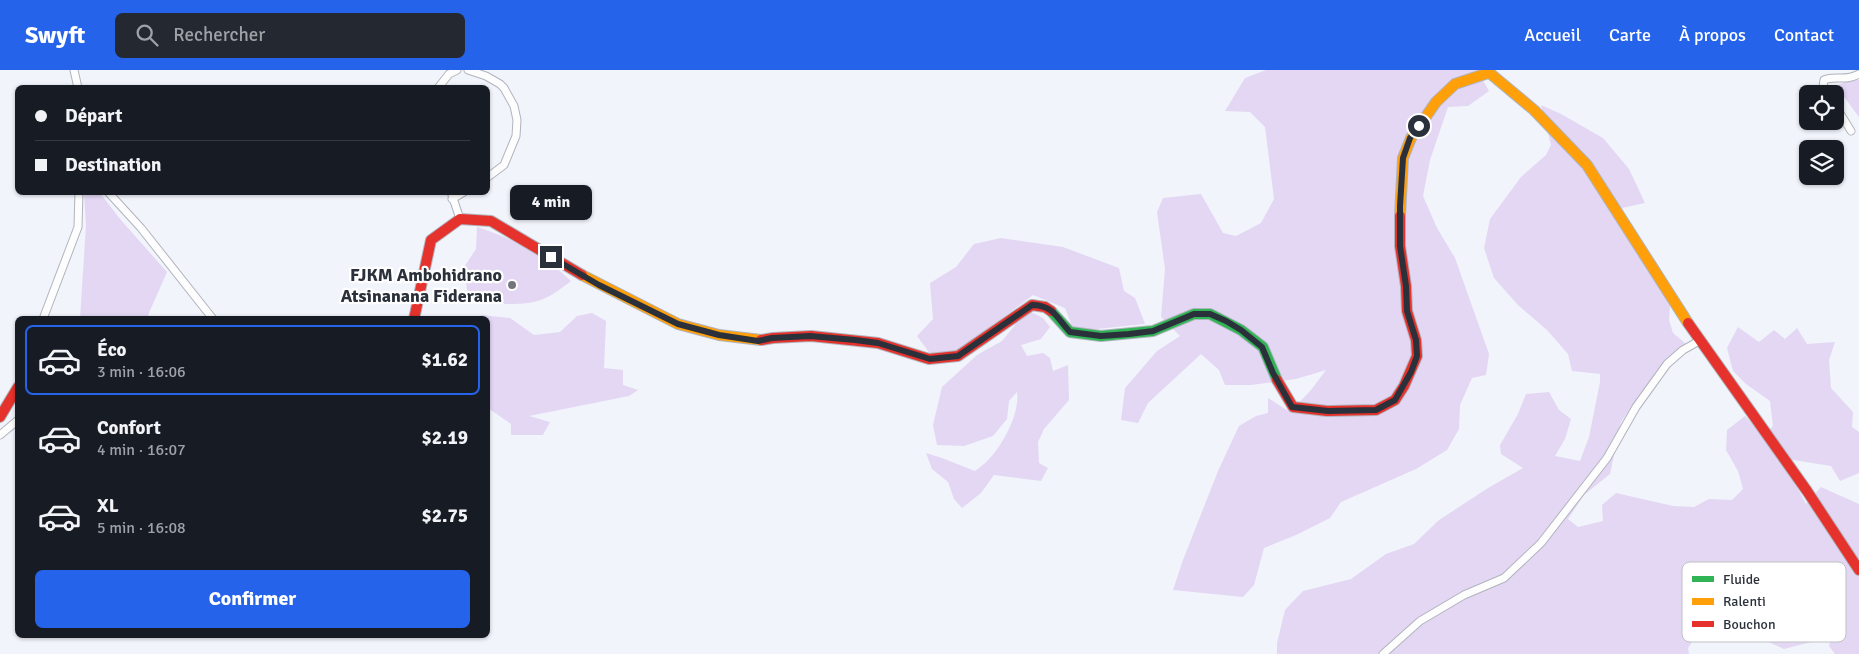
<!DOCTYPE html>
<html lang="fr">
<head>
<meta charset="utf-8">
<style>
	:root { --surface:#171b24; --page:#242831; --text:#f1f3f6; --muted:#9ea1a6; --line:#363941; --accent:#2563eb }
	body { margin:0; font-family:Signika,sans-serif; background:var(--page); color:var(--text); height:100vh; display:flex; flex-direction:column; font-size:19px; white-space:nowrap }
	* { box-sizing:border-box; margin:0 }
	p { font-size:16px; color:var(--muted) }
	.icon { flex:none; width:28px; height:28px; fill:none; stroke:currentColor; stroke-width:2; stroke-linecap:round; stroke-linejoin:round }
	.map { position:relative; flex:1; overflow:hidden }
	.side { position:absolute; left:15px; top:246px; width:475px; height:322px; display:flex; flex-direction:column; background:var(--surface); border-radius:8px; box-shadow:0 1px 4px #0004 }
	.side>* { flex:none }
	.guide { position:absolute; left:15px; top:15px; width:475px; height:110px; border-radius:8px; box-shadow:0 1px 4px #0004; display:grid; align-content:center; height:110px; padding:0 20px; background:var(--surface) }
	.controls { position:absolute; left:1799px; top:15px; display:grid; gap:10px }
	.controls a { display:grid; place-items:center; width:45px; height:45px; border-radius:8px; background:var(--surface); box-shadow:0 1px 4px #0004; font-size:25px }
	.end { position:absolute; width:22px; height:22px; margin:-11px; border:6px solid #2b313b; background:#fff; box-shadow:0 0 0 2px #fff }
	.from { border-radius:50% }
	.bubble { position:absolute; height:35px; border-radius:8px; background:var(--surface); box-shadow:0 1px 4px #0004; font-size:16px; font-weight:800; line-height:35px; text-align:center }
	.guide b { display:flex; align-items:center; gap:18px; height:48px; font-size:19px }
	.guide b+b { border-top:1px solid var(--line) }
	.guide i { width:12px; height:12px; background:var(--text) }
	ul { padding:9px 0 0; list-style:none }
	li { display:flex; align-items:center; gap:15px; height:70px; margin:0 10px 8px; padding:0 10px; border:2px solid transparent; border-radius:8px }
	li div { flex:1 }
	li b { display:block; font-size:19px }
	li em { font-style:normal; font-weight:800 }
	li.current { border-color:var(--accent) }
	li>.icon { width:45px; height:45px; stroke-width:1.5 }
	.action { display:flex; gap:10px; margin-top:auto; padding:10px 20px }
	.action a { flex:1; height:58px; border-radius:8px; background:var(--accent); color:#fff; font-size:20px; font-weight:800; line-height:58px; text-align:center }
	header { display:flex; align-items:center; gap:30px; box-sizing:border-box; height:70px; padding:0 25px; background:var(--accent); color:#fff }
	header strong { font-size:24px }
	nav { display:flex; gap:28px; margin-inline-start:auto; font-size:18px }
	.search { width:350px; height:45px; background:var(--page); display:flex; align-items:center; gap:12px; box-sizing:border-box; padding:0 18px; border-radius:8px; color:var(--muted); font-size:19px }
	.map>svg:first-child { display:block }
</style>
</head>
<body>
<header>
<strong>Swyft</strong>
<div class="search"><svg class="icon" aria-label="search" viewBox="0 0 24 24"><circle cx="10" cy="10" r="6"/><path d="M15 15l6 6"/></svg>Rechercher</div>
<nav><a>Accueil</a><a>Carte</a><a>À propos</a><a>Contact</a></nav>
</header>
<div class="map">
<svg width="1859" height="584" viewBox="0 0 1859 584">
	<rect width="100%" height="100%" fill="#f1f4fb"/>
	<!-- green -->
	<path fill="#e3d7f4" d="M1266 0H1477L1489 21 1468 36 1448 37 1430 90 1423 126 1437 158 1455 188 1489 284 1486 305 1472 308 1460 335 1459 359 1447 380 1416 399 1341 432 1330 448 1296 465 1264 478 1254 515 1243 527 1173 520 1183 490 1218 401 1239 356 1256 346 1268 343V328L1290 342 1311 320 1326 300 1296 309 1251 315H1225L1219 300 1201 284 1148 333 1138 353 1121 350 1125 318 1157 281 1180 266 1161 247 1165 199 1157 142 1163 128 1201 124 1223 163 1236 166 1261 153 1274 129 1265 57 1250 42 1225 41 1245 8Z
		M1849 10H1859V47L1836 16Z
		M1541 35 1561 44 1603 68 1629 99 1645 133 1622 138 1634 173 1670 236 1669 250 1673 263 1686 274 1662 298 1650 318 1632 336 1621 352 1610 404 1584 425 1568 449 1578 457 1603 451 1602 435 1616 423 1673 436 1694 437 1709 429 1732 430 1743 419 1738 401 1726 380 1727 360 1745 346 1763 366 1773 356 1770 331 1746 314 1733 301 1727 278 1738 257 1759 272 1774 260 1785 269 1797 258 1807 274 1835 272 1829 290 1831 318 1853 342 1852 357 1859 362V403L1840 411 1831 396 1781 388 1806 434 1821 417 1859 434V584H1835L1829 576 1832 564 1815 571 1784 579 1756 566 1745 546 1708 548 1688 578 1689 584H1277V573L1285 540 1303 521 1351 509 1386 484 1414 474 1439 450 1488 418 1523 398 1501 384 1500 375 1518 344 1526 324 1549 322 1559 340 1571 349 1565 369 1555 386 1580 391 1589 367 1600 312V304L1572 301 1568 284 1547 260 1518 235 1494 208 1484 178 1490 149 1521 107 1546 85 1551 75Z
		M84 123H100L120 149 167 202 148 245 154 249H80L86 155Z
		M477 157C510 167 546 186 571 211 545 231 538 234 505 234L494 225 481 232 467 220 464 197 476 179Z
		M1001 168 1063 177 1119 198 1124 221 1135 228 1145 254 1097 259H1073L1065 238 1033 225 958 281 931 285 917 266 933 249 930 213 956 197 974 174Z
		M1027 240 1043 248 1050 257 1041 269 1021 275 1027 286 1043 283 1050 288 1053 301 1068 295 1069 330 1044 359 1038 372 1039 393 1048 398 1041 411 994 405 981 423 962 438 954 429 948 412 932 399 926 383 942 388 975 401C980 397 986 393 990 388 1004 373 1020 342 1017 322L1009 331 1007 349 993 366 964 376 937 375 933 355 942 317 977 285 1002 271Z
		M592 243 606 251 604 298 623 300V315L638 320 629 326 529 346 550 352 543 365H511V354L488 338V249H479L481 245 510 248 534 265 560 262 577 246Z"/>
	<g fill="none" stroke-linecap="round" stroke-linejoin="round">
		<defs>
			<path id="street" d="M74 0 78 18
				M468 0 486 6 500 14 504 18 514 36 517 50 516 66 504 95 488 107
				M438 18 449 4 457 0
				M1826 24 1823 17 1824 10C1836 5 1844 12 1859 4
				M1835 35 1851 61
				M108 122 141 158 213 249
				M451 122 460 149
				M452 129 464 122
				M43 249 78 157 79 122
				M0 365 18 350
				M1383 584 1420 551 1464 525 1504 508 1541 473 1607 388 1636 337 1667 294 1683 280 1699 271"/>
			<path id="fast" d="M1051 241 1070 262 1101 266 1153 261 1194 244H1210L1241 260 1263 277 1277 310"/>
			<path id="slow" d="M1486 0 1534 40 1587 95 1688 253
				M1400 146 1403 88 1411 68 1436 32 1455 14 1488 3
				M582 205 678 254 719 265 761 270"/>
			<path id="jam" d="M414 249 431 170 460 149 491 151 582 205
				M1688 253 1807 421 1859 500
				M761 270 773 268 811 266 878 273 929 289 958 286 1032 235 1045 237 1051 241
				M1277 310 1293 337 1327 341 1376 340 1395 330 1404 316 1417 286 1416 270 1407 241 1406 216 1400 176V146
				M0 347 18 317"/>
		</defs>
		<!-- street casing -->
		<use href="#street" stroke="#b0b4bc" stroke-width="9"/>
		<!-- fast casing -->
		<use href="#fast" stroke="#b0b4bc" stroke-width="12"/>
		<!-- slow casing -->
		<use href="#slow" stroke="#b0b4bc" stroke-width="12"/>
		<!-- jam casing -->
		<use href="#jam" stroke="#b0b4bc" stroke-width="12"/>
		<!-- street -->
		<use href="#street" stroke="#fdfdfe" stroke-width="7"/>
		<!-- fast -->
		<use href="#fast" stroke="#30b455" stroke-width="10"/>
		<!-- slow -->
		<use href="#slow" stroke="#ff9f0a" stroke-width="10"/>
		<!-- jam -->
		<use href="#jam" stroke="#e5322d" stroke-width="10"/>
	</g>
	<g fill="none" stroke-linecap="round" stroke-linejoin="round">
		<!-- route -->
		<path stroke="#2b313b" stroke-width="6" d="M551 187 599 215 678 254 719 265 758 271 772 268 810 266 855 270 878 273 930 289 958 286 1032 235C1053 235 1057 248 1070 262L1101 266 1129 264 1153 261 1194 244H1210L1226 251 1241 260 1262 277 1273 303 1292 337 1328 341 1376 340 1395 330 1411 302 1417 286 1416 270 1407 241 1406 216 1400 176V136L1403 88 1410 68 1419 56"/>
	</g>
	<!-- markers -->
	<circle fill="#70757e" stroke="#fff" stroke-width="2" cx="512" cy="215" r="5"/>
	<g text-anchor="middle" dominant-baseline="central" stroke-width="4.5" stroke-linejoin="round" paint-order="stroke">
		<!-- poi labels -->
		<g font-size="18" font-weight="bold" fill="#2b313b" stroke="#fff" text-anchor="end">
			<text x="502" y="205">FJKM Ambohidrano<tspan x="502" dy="21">Atsinanana Fiderana</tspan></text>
		</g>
	</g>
	<!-- legend -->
	<rect x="1682" y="492" width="164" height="80" rx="8" fill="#fff" stroke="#bfc1c4" stroke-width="1"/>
	<rect x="1692" y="506" width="22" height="6" fill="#30b455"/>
	<rect x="1692" y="528" width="22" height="7" fill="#ff9f0a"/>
	<rect x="1692" y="551" width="22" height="6" fill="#e5322d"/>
	<g font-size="14" fill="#2b313b">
		<text x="1723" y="514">Fluide</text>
		<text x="1723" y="536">Ralenti</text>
		<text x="1723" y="559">Bouchon</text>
	</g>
</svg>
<div class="controls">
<a><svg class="icon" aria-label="locate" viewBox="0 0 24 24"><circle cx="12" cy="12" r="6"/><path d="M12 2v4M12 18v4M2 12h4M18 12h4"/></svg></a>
<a><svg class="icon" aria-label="layers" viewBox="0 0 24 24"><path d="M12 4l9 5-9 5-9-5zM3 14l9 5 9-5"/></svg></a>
</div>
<i class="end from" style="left:1419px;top:56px"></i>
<i class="end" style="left:551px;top:187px"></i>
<div class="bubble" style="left:510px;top:115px;width:82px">4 min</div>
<div class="guide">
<b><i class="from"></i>Départ</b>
<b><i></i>Destination</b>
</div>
<section class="side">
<ul>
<li class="current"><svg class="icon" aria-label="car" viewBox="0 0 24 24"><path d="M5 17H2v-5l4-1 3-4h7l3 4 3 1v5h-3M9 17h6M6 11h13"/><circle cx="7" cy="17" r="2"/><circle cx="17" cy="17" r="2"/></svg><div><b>Éco</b><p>3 min · 16:06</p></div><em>$1.62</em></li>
<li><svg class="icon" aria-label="car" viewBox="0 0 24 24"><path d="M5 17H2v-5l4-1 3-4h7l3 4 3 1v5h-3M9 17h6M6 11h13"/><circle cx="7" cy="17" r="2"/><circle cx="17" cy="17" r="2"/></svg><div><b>Confort</b><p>4 min · 16:07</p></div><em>$2.19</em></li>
<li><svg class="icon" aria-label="car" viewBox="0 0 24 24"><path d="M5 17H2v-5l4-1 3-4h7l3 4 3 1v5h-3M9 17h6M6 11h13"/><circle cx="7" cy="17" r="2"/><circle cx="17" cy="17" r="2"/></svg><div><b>XL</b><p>5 min · 16:08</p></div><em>$2.75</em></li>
</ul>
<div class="action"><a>Confirmer</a></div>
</section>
</div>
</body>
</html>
